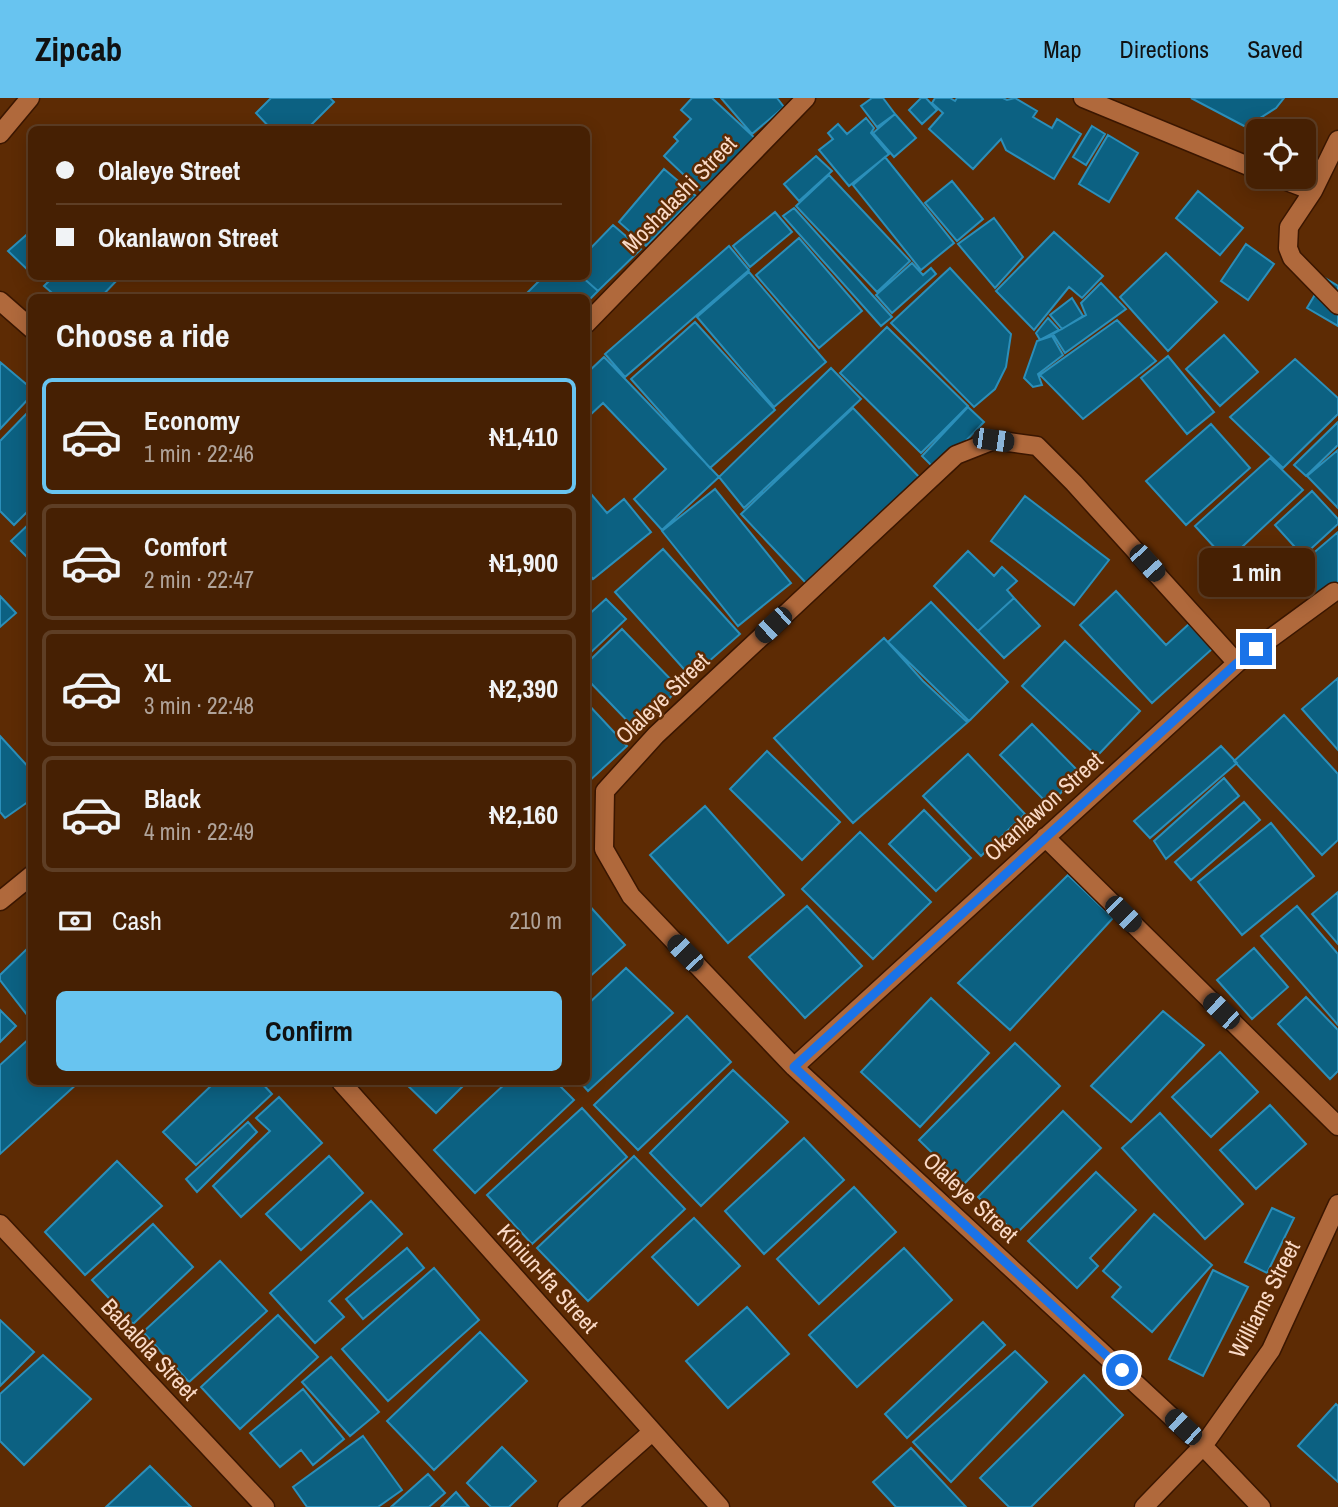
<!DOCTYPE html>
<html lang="en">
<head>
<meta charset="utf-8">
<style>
	:root { --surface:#462003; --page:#502d12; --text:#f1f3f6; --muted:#b0a39a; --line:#5e3e25; --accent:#68c4f0 }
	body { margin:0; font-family:"Archivo Narrow",sans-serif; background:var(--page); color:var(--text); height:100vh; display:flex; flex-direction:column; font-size:26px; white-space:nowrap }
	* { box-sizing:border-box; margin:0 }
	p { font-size:23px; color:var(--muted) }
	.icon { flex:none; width:38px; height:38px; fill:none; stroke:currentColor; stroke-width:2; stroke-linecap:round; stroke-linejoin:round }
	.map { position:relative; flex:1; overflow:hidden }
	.sheet { position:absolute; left:28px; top:196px; width:562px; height:791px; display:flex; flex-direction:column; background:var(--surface); border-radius:10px; box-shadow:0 4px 18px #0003,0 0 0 2px var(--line) }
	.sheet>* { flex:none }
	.banner { position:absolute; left:28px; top:28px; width:562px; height:154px; border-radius:10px; box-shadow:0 4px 18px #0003,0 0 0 2px var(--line); display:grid; align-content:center; height:154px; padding:0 28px; background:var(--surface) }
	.controls { position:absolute; left:1246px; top:21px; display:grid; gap:14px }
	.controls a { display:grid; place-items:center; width:70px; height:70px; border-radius:10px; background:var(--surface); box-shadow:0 4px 18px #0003,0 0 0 2px var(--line); font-size:35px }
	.end { position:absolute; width:32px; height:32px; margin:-16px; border:9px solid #1a73e8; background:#fff; box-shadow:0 0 0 4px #fff }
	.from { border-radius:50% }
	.bubble { position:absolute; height:49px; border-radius:10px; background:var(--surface); box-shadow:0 4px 18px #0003,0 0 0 2px var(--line); font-size:23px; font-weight:700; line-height:49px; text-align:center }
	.car { position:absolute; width:21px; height:42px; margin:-21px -10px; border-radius:9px; box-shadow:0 0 5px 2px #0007; background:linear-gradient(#222 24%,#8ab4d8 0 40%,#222 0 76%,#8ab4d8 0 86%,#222 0) }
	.banner b { display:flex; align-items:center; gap:24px; height:66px; font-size:26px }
	.banner b+b { border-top:2px solid var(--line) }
	.banner i { width:18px; height:18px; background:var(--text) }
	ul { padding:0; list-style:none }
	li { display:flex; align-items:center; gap:21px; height:116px; margin:0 14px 10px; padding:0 14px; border:4px solid var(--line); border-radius:10px }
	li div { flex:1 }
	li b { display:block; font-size:26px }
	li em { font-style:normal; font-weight:700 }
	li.current { border-color:var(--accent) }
	li>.icon { width:63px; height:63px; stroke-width:1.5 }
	h2 { padding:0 28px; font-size:32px; line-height:84px }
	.pay { display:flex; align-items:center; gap:18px; height:77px; padding:0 28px; font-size:26px }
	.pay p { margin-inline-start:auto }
	.button { display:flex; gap:14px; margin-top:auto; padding:14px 28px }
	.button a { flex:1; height:80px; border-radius:10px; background:var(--accent); color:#111; font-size:28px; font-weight:700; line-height:80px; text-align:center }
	header { display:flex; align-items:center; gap:42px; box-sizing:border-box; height:98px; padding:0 35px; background:var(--accent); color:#111 }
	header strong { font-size:33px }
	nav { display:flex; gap:38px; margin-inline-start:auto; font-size:24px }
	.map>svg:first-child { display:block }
</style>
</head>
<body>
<header>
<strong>Zipcab</strong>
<nav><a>Map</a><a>Directions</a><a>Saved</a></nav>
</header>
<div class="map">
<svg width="1338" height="1409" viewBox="0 0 1338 1409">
	<rect width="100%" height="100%" fill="#5d2b04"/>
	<!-- building -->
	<path fill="#0c6182" stroke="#2b8fba" stroke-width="2" d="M271 0H330L334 4 306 32H272L256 15Z
		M692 0H712L757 42 705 97 664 58 678 43 674 39 691 21 681 12Z
		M721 0H777L784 9 752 36Z
		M872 0H883L895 16 877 29 861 8Z
		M921 0H926L937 12 922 26 909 12Z
		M935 0H950L955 3 957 0H1003L1007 2 1015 0 1037 13 1033 19 1052 30 1057 21 1081 36 1054 81 1006 52 1001 41 973 71 929 31 943 15 932 5Z
		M1191 0H1284L1276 10 1246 29Z
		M895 16 916 40 894 59 873 35Z
		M866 20 874 30 871 35 889 56 849 88 819 52 833 41 828 35 838 26 847 36Z
		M1092 28 1105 36 1086 67 1073 59Z
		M1108 37 1138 55 1109 104 1079 86Z
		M816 58 832 73 799 103 784 86Z
		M885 59 954 145 921 172 853 87Z
		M664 71 696 98 646 148 619 124Z
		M829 77 910 163 877 194 796 108Z
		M952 83 983 121 957 143 925 105Z
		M1198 93 1243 130 1220 157 1176 120Z
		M794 110 892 219 881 228 783 118Z
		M775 114 792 134 750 169 733 148Z
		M994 120 1023 159 995 190 958 146Z
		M613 127 641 151 598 193 581 178H586V155Z
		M32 132V176L8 153Z
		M1054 134 1103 178 1082 200 1069 189 1034 232 996 193Z
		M799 140 862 213 819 250 756 177Z
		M1246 146 1274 166 1248 202 1221 183Z
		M729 148 749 172 625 279 605 256Z
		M1166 155 1217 204 1168 253 1120 199Z
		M912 165 923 177 931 170 936 176 892 215 876 197Z
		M950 170 1011 236 1006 269 995 291 974 309 891 225Z
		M749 174 826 264 774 309 697 219Z
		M54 178H121L100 200H58L44 188Z
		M544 178H581L598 193 586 205V200H522Z
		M1325 180 1338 188V228L1307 210Z
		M1101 185 1126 211 1065 255 1053 236 1086 217 1081 205Z
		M1072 200 1083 218 1062 231 1050 217Z
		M1048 220 1059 232 1040 242 1036 235Z
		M1117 222 1156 263 1083 321 1040 277Z
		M695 224 775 312 710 370 631 281Z
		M887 229 968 308 921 355 840 275Z
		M1224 237 1258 274 1220 308 1186 271Z
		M1052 238 1063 257 1038 276 1042 287 1033 289 1024 280 1037 243Z
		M1168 258 1214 314 1187 336 1141 280Z
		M604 259 719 379 662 432 634 401 666 371 603 305 588 319 586 316V276Z
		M1295 261 1338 300V316L1283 370 1230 319Z
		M0 264 32 291V297L0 331Z
		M831 270 861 301 744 410 719 379Z
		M968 309 984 324 937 373 922 358Z
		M32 310V409L14 427 0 413V343Z
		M853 310 921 381 806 485 741 416Z
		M1338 324V347L1306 378 1294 367Z
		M1211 326 1250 370 1186 427 1146 383Z
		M1338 352V410L1307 378Z
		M1270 360 1303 392 1227 463 1195 428Z
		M586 390 607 415 624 401 651 434 593 481 586 473Z
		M715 391 791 485 738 528 662 433Z
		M1312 393 1338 421V426L1303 458 1275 427Z
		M1025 398 1109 462 1074 507 991 443Z
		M32 423V464L11 443Z
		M1338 434V484L1315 504 1290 475Z
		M663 451 740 536 691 579 615 494Z
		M968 453 994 478 1002 469 1017 483 1007 492 1014 500 978 533 934 488Z
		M1116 493 1166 547 1189 526 1212 551 1152 605 1080 527Z
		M0 498 16 515 0 529Z
		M1014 500 1040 528 1004 560 978 533Z
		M606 501 626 521 586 559V519Z
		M931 504 1008 584 969 623 888 544Z
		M622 531 679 590 638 634 586 580V566Z
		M884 540 923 583 966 623H969L853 725 774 640Z
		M1065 543 1140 613 1097 658 1022 588Z
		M1338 580V652L1302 611Z
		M586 604 627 648 586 686Z
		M1284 617 1338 676V742L1322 757 1234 663Z
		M1032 626 1080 675 1049 707 1000 657Z
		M0 638 32 673V701L5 720 0 714Z
		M1221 648 1237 665 1150 740 1134 723Z
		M767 653 840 724 802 762 730 691Z
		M968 656 1025 716 981 758 923 698Z
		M1224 680 1239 698 1166 761 1154 743Z
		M1244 704 1260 722 1191 782 1175 764Z
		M705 708 784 797 728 845 650 757Z
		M924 712 971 760 936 793 889 746Z
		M1271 725 1314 778 1242 837 1198 784Z
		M860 734 931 804 873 861 802 791Z
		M1068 777 1113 820 1010 932 958 885Z
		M1338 794V846L1312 816Z
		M586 804 625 847 586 882Z
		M807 808 862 868 805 920 749 859Z
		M1297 808 1338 856V927L1261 838Z
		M32 846V922H31L0 882V877Z
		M1254 850 1288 889 1252 921 1217 882Z
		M626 870 673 915 588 993 580 984H586V908Z
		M1306 899 1338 932V973L1330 981 1278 926Z
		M931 900 989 955 920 1029 861 974Z
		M0 912 16 928 0 944Z
		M1163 913 1204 947 1131 1024 1091 988Z
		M687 918 731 964 638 1052 594 1007Z
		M32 938V984H79L0 1056V967Z
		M1015 945 1060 988 964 1086 919 1042Z
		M1220 954 1258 994 1211 1039 1172 999Z
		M733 972 788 1024 701 1108 650 1055Z
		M215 984H261L272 996 196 1067 163 1034Z
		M404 984H467L436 1015Z
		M507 984H556L574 1002 475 1095 434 1052Z
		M279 999 322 1045 241 1119 213 1088 270 1033 256 1020Z
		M1270 1007 1306 1046 1256 1091 1220 1052Z
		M582 1010 627 1059 532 1146 487 1097Z
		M1063 1013 1101 1050 1016 1136 978 1099Z
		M1160 1015 1243 1106 1205 1141 1122 1050Z
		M248 1024 257 1034 197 1094 186 1081Z
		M804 1040 844 1082 764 1156 725 1113Z
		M329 1058 363 1095 301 1152 266 1116Z
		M634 1058 685 1111 588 1203 537 1150Z
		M117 1063 162 1108 85 1177 45 1134Z
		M1096 1074 1136 1112 1090 1160 1098 1168 1077 1190 1028 1143Z
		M854 1089 896 1134 819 1206 777 1161Z
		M371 1103 402 1136 329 1203 344 1219 315 1245 270 1195Z
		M1272 1110 1294 1120 1267 1175 1245 1164Z
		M1154 1116 1212 1167 1152 1234 1112 1199 1121 1189 1103 1173Z
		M694 1120 740 1168 698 1207 652 1159Z
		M153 1126 193 1169 133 1226 92 1182Z
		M407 1150 424 1170 363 1221 346 1201Z
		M904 1150 952 1202 857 1289 809 1237Z
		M220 1163 267 1213 189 1284 143 1234Z
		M434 1170 479 1222 388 1303 342 1251Z
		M1213 1172 1248 1189 1203 1278 1169 1261Z
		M747 1209 789 1256 728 1310 686 1263Z
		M278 1217 318 1259 240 1331 201 1289Z
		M0 1222 34 1254 0 1288Z
		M983 1224 1005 1247 907 1340 885 1316Z
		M480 1234 527 1283 434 1372 387 1323Z
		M1015 1253 1047 1284 951 1384 913 1344Z
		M43 1257 91 1301 24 1367 0 1343V1296Z
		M331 1259 379 1314 350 1338 302 1284Z
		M1084 1277 1123 1317 1031 1409H1009L980 1380Z
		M303 1291 344 1341 313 1367 301 1352 280 1369 250 1335Z
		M1336 1306 1338 1308V1384L1298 1348Z
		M363 1338 402 1392 378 1409H307L293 1389Z
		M502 1349 536 1383 509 1409H491L467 1385Z
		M911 1350 966 1409H896L873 1384Z
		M150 1368 191 1409H106Z
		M428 1376 445 1395 429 1409H391Z
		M456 1394 469 1409H441Z"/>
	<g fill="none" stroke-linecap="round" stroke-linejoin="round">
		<defs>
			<path id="minor" d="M1083 0 1258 72
				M0 36 30 0
				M1338 42 1313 93 1289 129 1288 150 1292 160 1338 207
				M1276 79 1313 93
				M0 203 32 231
				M586 226 806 0
				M1237 565 1074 385 1037 348 994 342 956 357 656 637 605 693 604 751 631 798 794 969 1203 1348 1261 1409
				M1045 739 1338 1028
				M0 803 32 777
				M794 969 1237 565 1334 494
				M341 984 720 1409
				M0 1126 265 1409
				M567 1409 652 1334
				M1144 1409 1203 1348 1271 1252 1338 1106"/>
		</defs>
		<!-- minor casing -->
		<use href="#minor" stroke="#3a1600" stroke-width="21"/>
		<!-- minor -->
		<use href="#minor" stroke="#b0693c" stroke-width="18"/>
	</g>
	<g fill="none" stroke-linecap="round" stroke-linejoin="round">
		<!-- route -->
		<path stroke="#1a73e8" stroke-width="9" d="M1122 1272 794 969 1237 565 1256 551"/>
	</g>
	<g text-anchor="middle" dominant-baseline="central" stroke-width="5" stroke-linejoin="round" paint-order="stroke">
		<!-- street labels -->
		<g font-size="23" fill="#fadac7" stroke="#5d2b04">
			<text transform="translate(679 96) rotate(-46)">Moshalashi Street</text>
			<text transform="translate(662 600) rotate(-44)">Olaleye Street</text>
			<text transform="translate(1043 708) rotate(-42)">Okanlawon Street</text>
			<text transform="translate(971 1099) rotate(43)">Olaleye Street</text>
			<text transform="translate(548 1180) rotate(48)">Kiniun-Ifa Street</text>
			<text transform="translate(1264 1201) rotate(-63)">Williams Street</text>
			<text transform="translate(150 1251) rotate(47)">Babalola Street</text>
		</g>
	</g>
</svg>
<div class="controls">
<a><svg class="icon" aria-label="locate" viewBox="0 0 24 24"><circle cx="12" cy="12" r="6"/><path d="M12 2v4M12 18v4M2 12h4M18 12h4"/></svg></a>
</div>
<i class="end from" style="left:1122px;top:1272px"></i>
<i class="end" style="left:1256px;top:551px"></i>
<div class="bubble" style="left:1199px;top:450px;width:116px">1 min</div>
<i class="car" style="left:993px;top:342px;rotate:98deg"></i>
<i class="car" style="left:1147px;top:465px;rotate:138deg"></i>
<i class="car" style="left:773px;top:527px;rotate:227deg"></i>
<i class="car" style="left:1123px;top:816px;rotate:135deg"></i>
<i class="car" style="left:685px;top:855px;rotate:316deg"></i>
<i class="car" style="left:1221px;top:913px;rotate:314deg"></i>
<i class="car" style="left:1183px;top:1329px;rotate:313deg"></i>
<div class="banner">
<b><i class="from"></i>Olaleye Street</b>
<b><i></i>Okanlawon Street</b>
</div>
<section class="sheet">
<h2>Choose a ride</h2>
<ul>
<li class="current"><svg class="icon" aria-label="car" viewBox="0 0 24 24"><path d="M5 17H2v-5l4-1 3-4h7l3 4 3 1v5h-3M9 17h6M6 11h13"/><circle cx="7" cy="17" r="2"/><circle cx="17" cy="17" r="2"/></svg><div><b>Economy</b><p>1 min · 22:46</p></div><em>₦1,410</em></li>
<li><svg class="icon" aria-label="car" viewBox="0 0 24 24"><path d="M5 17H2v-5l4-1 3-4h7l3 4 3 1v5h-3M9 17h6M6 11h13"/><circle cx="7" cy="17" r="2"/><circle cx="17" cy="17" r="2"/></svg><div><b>Comfort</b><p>2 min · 22:47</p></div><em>₦1,900</em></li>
<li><svg class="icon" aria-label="car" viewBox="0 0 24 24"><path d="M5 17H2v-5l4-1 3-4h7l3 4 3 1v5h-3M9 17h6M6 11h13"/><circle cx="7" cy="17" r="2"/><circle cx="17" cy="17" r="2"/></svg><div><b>XL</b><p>3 min · 22:48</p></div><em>₦2,390</em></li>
<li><svg class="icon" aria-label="car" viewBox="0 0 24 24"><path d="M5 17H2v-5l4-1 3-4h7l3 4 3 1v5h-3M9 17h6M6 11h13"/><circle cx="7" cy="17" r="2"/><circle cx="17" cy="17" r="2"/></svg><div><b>Black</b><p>4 min · 22:49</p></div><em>₦2,160</em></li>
</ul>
<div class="pay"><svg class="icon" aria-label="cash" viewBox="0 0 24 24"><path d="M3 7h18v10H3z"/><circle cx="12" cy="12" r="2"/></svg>Cash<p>210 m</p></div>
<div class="button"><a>Confirm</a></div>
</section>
</div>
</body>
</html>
